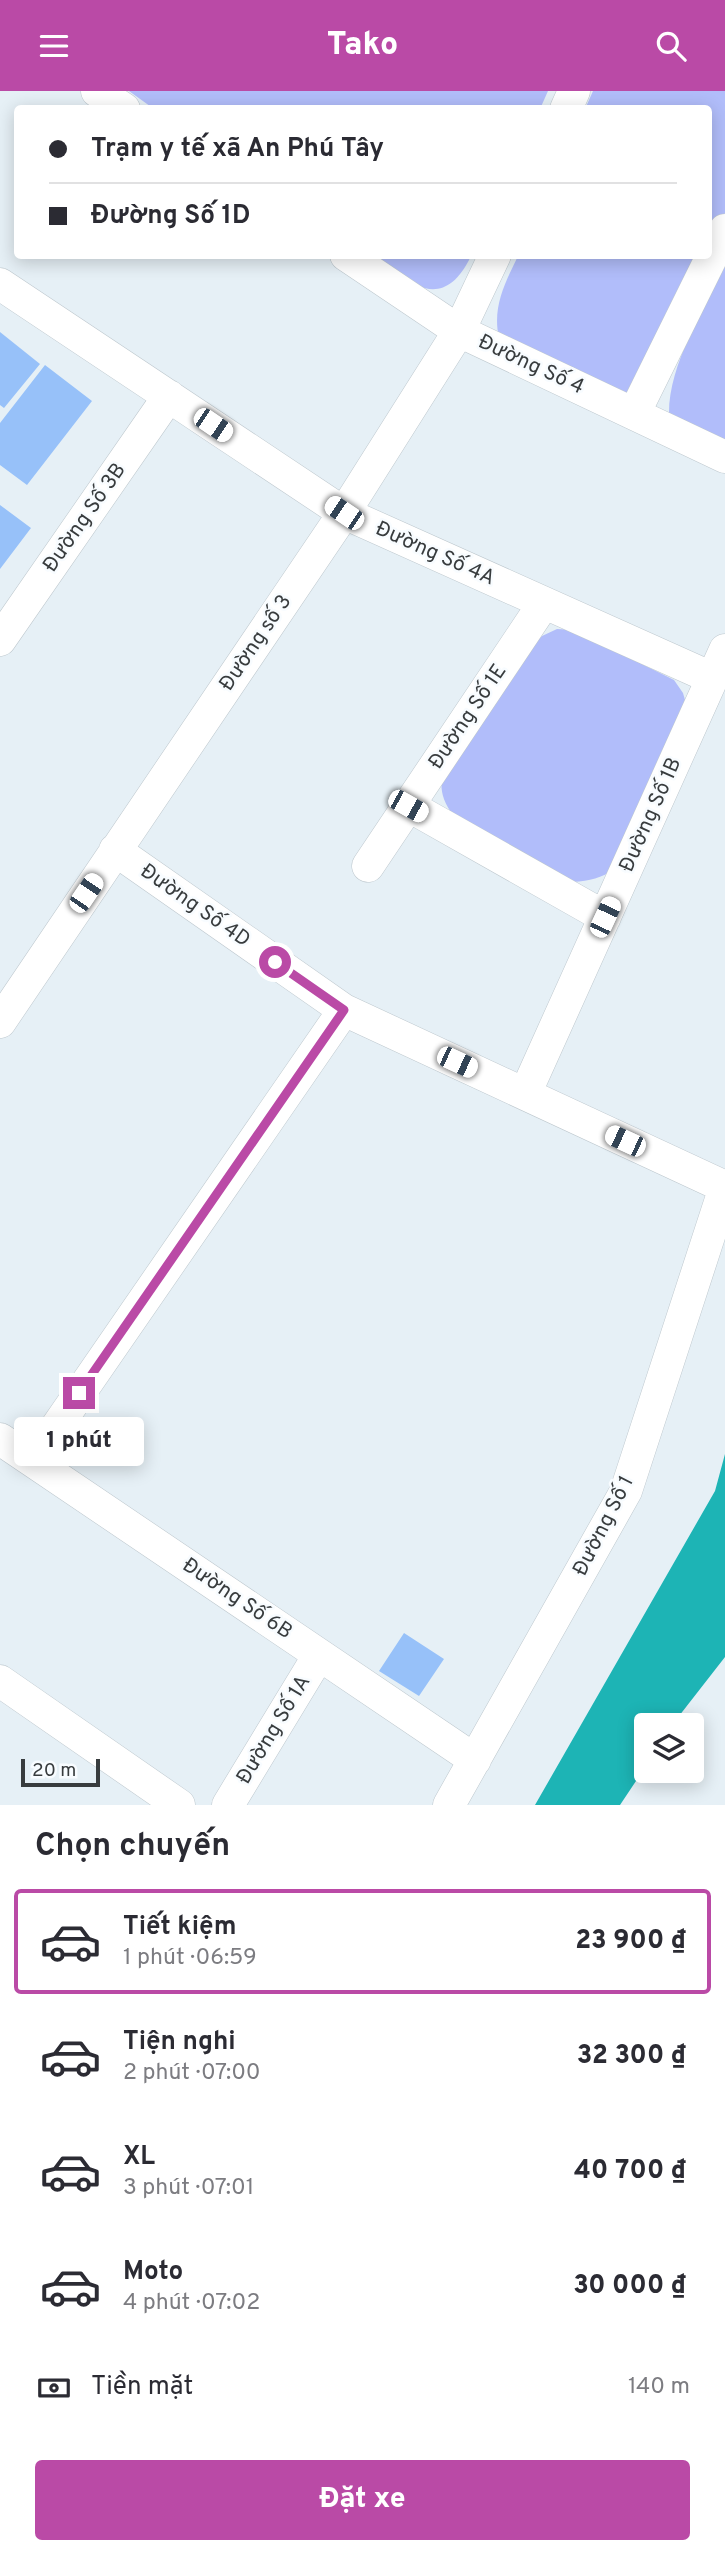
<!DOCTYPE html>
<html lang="vi">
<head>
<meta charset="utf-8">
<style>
	:root { --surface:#fff; --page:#f7f7f7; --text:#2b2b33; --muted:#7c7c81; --line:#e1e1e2; --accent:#ba4aa6 }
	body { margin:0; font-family:Overpass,sans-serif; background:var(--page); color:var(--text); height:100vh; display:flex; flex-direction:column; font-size:26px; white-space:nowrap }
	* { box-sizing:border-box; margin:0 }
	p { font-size:23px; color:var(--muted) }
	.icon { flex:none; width:38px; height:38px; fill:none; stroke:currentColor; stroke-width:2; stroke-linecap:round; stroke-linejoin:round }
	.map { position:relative; height:1714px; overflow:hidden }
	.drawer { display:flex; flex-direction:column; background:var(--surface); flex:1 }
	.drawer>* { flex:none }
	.hud { position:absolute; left:14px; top:14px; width:698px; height:154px; border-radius:7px; box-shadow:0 4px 18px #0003; display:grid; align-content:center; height:154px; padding:0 35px; background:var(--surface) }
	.buttons { position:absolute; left:634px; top:1622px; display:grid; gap:14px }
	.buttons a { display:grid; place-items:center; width:70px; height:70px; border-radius:7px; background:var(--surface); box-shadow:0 4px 18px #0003; font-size:35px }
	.scale { position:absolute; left:21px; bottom:18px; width:79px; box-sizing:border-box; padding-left:7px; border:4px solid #383c3e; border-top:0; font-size:19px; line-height:24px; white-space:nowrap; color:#383c3e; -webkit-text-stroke:5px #f8fcff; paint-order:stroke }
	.end { position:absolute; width:32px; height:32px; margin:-16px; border:9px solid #ba4aa6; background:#fff; box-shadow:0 0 0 4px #fff }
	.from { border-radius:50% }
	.bubble { position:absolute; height:49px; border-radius:7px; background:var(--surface); box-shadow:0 4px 18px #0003; font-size:23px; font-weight:800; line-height:49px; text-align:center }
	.car { position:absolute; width:21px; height:42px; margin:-21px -10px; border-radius:9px; box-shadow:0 0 5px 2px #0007; background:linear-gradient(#fff 24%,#345 0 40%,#fff 0 76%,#345 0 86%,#fff 0) }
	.hud b { display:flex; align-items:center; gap:24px; height:66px; font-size:26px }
	.hud b+b { border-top:2px solid var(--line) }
	.hud i { width:18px; height:18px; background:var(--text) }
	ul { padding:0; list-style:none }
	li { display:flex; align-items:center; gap:21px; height:105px; margin:0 14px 10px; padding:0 21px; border:4px solid transparent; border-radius:7px }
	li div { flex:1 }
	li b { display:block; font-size:26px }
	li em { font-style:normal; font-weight:800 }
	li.selected { border-color:var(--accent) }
	li>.icon { width:63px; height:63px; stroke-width:1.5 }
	h2 { padding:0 35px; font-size:32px; line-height:84px }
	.pay { display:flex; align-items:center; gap:18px; height:77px; padding:0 35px; font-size:26px }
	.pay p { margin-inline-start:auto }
	.cta { display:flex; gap:14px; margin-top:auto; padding:14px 35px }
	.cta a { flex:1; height:80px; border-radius:7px; background:var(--accent); color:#fff; font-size:28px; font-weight:800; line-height:80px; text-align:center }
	header { display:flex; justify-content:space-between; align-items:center; height:91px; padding:0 35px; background:var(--accent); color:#fff; font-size:32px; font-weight:800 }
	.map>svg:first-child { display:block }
</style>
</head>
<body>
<header><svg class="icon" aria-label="menu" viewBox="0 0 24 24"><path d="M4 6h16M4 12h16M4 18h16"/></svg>Tako<svg class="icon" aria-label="search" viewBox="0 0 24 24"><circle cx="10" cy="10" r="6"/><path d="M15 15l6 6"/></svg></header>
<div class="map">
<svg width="725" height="1714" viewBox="0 0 725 1714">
	<rect width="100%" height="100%" fill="#e6f0f6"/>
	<!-- green -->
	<path fill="#b1bdfa" d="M129 0H548L540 18H154Z
		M593 0H725V122L709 155V18H585Z
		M369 165H471C442 225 408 190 369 165Z
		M518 165H704L629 307 499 247C492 216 505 192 518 165Z
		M725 173V359L669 322C669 273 704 218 725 173Z
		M557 538 574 539 674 589 683 602 687 616 615 778C601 787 590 790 573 791L453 724C443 710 440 701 442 683L533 554 542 545Z"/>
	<!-- water -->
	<path fill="#1db4b5" d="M725 1363V1566L672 1634H646V1675L620 1714H535L715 1400Z"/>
	<!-- building -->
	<path fill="#97c1f9" d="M0 241 40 273 4 317 0 314Z
		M45 274 92 310 27 394 0 374V332Z
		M0 414 31 437 0 478Z
		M404 1542 444 1568 419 1605 379 1580Z"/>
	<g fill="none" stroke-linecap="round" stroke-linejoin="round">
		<defs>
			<path id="minor" d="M97 0 124 18
				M566 18 574 0
				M346 164 459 240 725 366
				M0 193 344 422 712 587
				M634 323 725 139
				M0 549 169 305
				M409 715 605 826
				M115 759 344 919 725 1096
				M368 775 544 512
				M0 931 344 422 459 240 495 164
				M525 1003 725 559
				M0 1348 475 1669
				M33 1370 344 919
				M0 1590 179 1714
				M228 1714 319 1564
				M449 1714 626 1400 725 1096"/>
		</defs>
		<!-- minor casing -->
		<use href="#minor" stroke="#bec8ce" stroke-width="33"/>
		<!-- minor -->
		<use href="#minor" stroke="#fff" stroke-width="32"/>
	</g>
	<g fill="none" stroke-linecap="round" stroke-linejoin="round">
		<!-- route -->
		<path stroke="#ba4aa6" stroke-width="9" d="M79 1302 344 919 275 871"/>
	</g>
	<g text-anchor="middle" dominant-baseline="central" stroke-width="5" stroke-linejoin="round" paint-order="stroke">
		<!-- street labels -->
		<g font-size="21" fill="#383c3e" stroke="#f8fcff">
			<text transform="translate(531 274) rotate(25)">Đường Số 4</text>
			<text transform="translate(85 427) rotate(-55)">Đường Số 3B</text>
			<text transform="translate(435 463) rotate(24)">Đường Số 4A</text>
			<text transform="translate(256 552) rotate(-56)">Đường số 3</text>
			<text transform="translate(468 626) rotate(-56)">Đường Số 1E</text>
			<text transform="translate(651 724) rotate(-66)">Đường Số 1B</text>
			<text transform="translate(195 815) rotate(35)">Đường Số 4D</text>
			<text transform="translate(604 1435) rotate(-63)">Đường Số 1</text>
			<text transform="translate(237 1508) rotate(34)">Đường Số 6B</text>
			<text transform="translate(274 1639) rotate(-59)">Đường Số 1A</text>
		</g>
	</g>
</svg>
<div class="buttons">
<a><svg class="icon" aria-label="layers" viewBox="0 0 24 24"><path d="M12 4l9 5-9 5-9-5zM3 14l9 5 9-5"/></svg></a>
</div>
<div class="scale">20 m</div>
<i class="end from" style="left:275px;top:871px"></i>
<i class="end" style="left:79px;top:1302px"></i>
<div class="bubble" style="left:14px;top:1326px;width:130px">1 phút</div>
<i class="car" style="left:213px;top:334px;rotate:124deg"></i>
<i class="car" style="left:344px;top:422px;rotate:304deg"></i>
<i class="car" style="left:408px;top:715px;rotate:119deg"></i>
<i class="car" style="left:86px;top:802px;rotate:34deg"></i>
<i class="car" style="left:605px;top:826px;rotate:25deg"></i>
<i class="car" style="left:457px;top:971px;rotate:115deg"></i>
<i class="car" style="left:625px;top:1050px;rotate:295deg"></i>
<div class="hud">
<b><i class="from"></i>Trạm y tế xã An Phú Tây</b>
<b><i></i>Đường Số 1D</b>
</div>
</div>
<section class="drawer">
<h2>Chọn chuyến</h2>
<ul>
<li class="selected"><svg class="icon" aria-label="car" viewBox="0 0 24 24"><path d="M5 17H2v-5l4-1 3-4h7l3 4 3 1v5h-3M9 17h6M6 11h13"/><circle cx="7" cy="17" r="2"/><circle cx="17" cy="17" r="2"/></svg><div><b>Tiết kiệm</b><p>1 phút · 06:59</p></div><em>23 900 ₫</em></li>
<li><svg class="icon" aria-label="car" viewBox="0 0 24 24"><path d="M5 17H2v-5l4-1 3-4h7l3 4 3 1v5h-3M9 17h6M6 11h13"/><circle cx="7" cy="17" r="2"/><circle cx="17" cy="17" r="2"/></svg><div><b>Tiện nghi</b><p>2 phút · 07:00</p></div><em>32 300 ₫</em></li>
<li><svg class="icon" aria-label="car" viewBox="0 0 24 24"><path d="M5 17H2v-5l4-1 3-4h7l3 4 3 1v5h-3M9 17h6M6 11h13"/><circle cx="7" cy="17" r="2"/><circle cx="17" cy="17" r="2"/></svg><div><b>XL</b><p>3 phút · 07:01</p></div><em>40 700 ₫</em></li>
<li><svg class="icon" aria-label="car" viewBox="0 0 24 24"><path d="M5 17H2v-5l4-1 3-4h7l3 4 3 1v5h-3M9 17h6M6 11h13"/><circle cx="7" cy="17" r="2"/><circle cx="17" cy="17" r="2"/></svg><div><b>Moto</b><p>4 phút · 07:02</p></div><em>30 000 ₫</em></li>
</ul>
<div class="pay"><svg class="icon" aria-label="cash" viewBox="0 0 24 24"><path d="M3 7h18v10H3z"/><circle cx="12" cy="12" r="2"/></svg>Tiền mặt<p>140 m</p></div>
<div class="cta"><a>Đặt xe</a></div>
</section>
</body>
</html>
